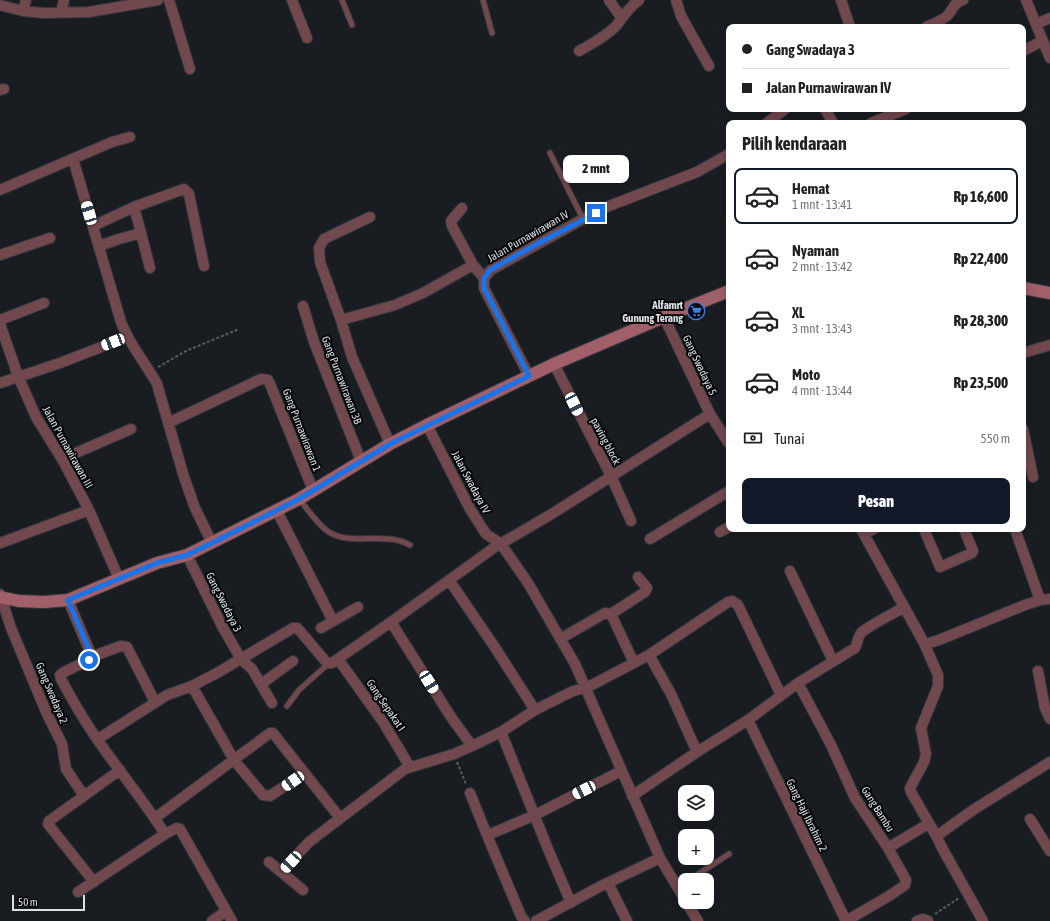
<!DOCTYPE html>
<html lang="id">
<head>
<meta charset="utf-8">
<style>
	:root { --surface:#fff; --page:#f2f2f2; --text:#222; --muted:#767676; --line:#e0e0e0; --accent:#111827 }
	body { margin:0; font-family:"Asap Condensed",sans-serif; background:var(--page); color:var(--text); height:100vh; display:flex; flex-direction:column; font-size:15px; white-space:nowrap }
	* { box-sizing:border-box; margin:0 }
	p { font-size:13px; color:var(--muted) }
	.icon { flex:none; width:22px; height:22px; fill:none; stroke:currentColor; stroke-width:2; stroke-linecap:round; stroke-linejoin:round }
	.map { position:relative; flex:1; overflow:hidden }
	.drawer { position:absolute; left:726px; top:120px; width:300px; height:412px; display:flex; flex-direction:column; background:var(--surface); border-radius:8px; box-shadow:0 2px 10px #0003 }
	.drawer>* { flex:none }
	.top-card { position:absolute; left:726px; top:24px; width:300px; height:88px; border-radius:8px; box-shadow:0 2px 10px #0003; display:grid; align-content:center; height:88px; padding:0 16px; background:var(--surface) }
	.controls { position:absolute; left:678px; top:785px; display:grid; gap:8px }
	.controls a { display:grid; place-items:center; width:36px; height:36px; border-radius:8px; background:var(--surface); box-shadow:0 2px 10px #0003; font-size:20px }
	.scale { position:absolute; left:12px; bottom:10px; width:73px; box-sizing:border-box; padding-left:4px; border:2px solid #dde1e4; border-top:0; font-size:11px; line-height:14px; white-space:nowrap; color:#dde1e4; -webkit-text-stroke:3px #060709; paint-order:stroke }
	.end { position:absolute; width:18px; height:18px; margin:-9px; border:5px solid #1a73e8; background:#fff; box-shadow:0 0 0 2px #fff }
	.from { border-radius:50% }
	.bubble { position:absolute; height:28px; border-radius:8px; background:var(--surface); box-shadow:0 2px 10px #0003; font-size:13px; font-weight:800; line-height:28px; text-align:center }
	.car { position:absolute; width:12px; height:24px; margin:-12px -6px; border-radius:5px; box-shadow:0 0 3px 1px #0007; background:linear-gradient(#fff 24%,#345 0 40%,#fff 0 76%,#345 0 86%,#fff 0) }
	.top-card b { display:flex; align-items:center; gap:14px; height:38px; font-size:15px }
	.top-card b+b { border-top:1px solid var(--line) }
	.top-card i { width:10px; height:10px; background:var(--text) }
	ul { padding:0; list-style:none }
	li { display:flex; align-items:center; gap:12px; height:56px; margin:0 8px 6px; padding:0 8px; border:2px solid transparent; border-radius:8px }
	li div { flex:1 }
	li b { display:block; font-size:15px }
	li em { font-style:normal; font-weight:800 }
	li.selected { border-color:var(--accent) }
	li>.icon { width:36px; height:36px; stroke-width:1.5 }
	h2 { padding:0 16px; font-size:18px; line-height:48px }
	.pay { display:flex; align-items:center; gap:10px; height:44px; padding:0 16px; font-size:15px }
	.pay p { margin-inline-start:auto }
	.button { display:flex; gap:8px; margin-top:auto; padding:8px 16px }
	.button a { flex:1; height:46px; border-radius:8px; background:var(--accent); color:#fff; font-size:16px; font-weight:800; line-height:46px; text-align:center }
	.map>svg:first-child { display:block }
</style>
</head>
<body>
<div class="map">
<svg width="1050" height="921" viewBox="0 0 1050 921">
	<rect width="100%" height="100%" fill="#191d22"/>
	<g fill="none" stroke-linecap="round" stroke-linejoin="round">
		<defs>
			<path id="lane" d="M342 0 352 25
				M483 0 492 33
				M550 153 583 219
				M300 500C308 510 316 522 326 530 349 548 384 530 410 545
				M287 706 299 690 328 664
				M689 880 729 854
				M677 888 685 883"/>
			<path id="street" d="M169 0 190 69
				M292 0 307 38
				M609 0 621 17
				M676 0 681 16 709 66
				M841 0 850 27
				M1026 0 1050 58
				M0 5 23 11 43 13 89 12 158 0
				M23 11 26 0
				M61 12 64 0
				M1036 24 1050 18
				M926 27C933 24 941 21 947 16 955 8 951 5 963 0
				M579 51C592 44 606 36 616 26 624 16 627 9 639 0
				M1023 51 1042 41
				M0 90 4 89
				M825 109 833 123
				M767 123 785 109
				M871 123 906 109
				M73 159 121 322C130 346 145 362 157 384L184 477 195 508 212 543
				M0 190 112 142 130 137
				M134 207 141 233
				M462 208 451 221 452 226 473 265 484 278
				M370 217 324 239 319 248 320 262 341 320 352 357 390 444
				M93 226 134 207 184 189 189 194 204 266
				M99 246 119 239 141 233 150 268
				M0 255 50 238
				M303 306 314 342 361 461
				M664 317 710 414 728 442H729
				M0 320 44 303
				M341 320 395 305 423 293 473 265
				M0 324 18 376 36 417 62 459 89 510 119 579
				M1023 353 1050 345
				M554 364 611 476 631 521
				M529 376 484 288V278L491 270 583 219 609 206 697 172 729 154
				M0 383 60 363 127 337
				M168 423 261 379 268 380 270 384 313 490
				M427 425 470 509 486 534 501 544 528 583 575 664 660 858 685 900
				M1023 429 1033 477
				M62 459 131 429
				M277 511 333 621
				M861 529 924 643 938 675V686L921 728 926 754 924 762 910 788 911 792 938 839
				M924 529 940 567 972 553 973 551 964 529
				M1015 529 1040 600
				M720 532 729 527
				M864 534 874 529
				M650 539 729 491
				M0 543 89 510
				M187 555 223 628 241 659 252 669 272 703
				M790 571 833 661
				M449 580 494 646 535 710
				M0 594 11 628 47 714 62 744 66 769 84 796
				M68 600 90 652 91 657 89 660 64 672 60 675 61 679C72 700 84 720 97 739 119 771 144 801 165 834L177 828 180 829 232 921
				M611 614 645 592 647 588 638 577
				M391 622 451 717 472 746
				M321 628 358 607
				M560 639 605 613 611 614 634 663
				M924 643 926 644 939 640 1025 605 1040 600 1050 599
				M649 655 671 694 697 752
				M91 657 121 646 127 647 155 702
				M338 659 383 722 410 767
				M1038 671 1045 708 1050 719
				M798 683 831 745 855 798 888 848 906 880 905 885 889 896 846 921
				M261 684 293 661
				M192 686 234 760 263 795 270 796 304 773
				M748 720 846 921
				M501 732 548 849 571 903
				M98 739 167 695 192 686 217 673 293 628H297L300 631 327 663H332L391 622 495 547 550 515 710 414
				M470 793 489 840 521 916 525 921
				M632 796 697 752 748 720 798 683 855 648C858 643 857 638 861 633 866 627 895 613 904 607
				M155 818 270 733H273L340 818
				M1030 819 1050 851
				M488 835 535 815 621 771
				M888 848 928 824
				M269 862 303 890
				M281 872 309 842 405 769 454 754 472 746 501 732 535 710 573 691 586 688 649 655 728 602 732 601 738 605 781 695
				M94 882 48 824 49 821 120 770
				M608 883 627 921
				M78 892 165 834
				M686 902 698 921
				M212 921 226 911
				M536 921 599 887 660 858
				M917 921 923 919 928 921
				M983 921 941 846 938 839V835L973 810 1050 762"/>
			<path id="secondary" d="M1023 288 1050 293
				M0 597 19 601 44 602 68 600 157 563 187 555 299 499 390 444 427 425 554 364 664 317 729 291"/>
		</defs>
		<!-- lane casing -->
		<use href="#lane" stroke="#34383d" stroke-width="7"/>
		<!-- street casing -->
		<use href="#street" stroke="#34383d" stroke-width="12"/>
		<!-- secondary casing -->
		<use href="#secondary" stroke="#34383d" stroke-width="14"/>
		<!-- path -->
		<path stroke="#585c60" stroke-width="2" stroke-dasharray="3 2" stroke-linecap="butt" d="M158 367 186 351 239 329
			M457 762 466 784
			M935 914 959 898"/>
		<!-- lane -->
		<use href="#lane" stroke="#71484e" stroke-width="5"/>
		<!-- street -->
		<use href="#street" stroke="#71484e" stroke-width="10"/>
		<!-- secondary -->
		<use href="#secondary" stroke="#a15f69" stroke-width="12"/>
	</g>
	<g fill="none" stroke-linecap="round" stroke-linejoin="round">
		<!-- route -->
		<path stroke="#1a73e8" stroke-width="5" d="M89 660 91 657 90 652 68 600 157 563 187 555 212 543 299 499 390 444 529 376 484 288V278L490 270 539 243 596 213"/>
	</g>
	<!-- icons -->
	<defs>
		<symbol id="supermarket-ring" viewBox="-11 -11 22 22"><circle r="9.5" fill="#060709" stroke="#3f7fe0" stroke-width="1.5"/><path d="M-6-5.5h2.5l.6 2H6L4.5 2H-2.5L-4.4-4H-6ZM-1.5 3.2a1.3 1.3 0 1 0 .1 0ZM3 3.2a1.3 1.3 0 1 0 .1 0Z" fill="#3f7fe0"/></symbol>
	</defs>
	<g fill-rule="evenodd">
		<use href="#supermarket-ring" x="686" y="301" width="20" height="20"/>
	</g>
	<g text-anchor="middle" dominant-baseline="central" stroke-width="4" stroke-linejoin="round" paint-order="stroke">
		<!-- street labels -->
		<g font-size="11" fill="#dde1e4" stroke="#060709">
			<text transform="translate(528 236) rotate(-30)">Jalan Purnawirawan IV</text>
			<text transform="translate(700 365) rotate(65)">Gang Swadaya 5</text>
			<text transform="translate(342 380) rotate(69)">Gang Purnawirawan 3B</text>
			<text transform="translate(302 430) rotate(69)">Gang Purnawirawan 1</text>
			<text transform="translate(606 441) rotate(62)">paving block</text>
			<text transform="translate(68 447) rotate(61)">Jalan Purnawirawan III</text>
			<text transform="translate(471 482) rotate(62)">Jalan Swadaya IV</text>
			<text transform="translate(224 602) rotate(63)">Gang Swadaya 3</text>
			<text transform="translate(52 693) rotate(67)">Gang Swadaya 2</text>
			<text transform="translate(386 705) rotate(56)">Gang Sepakat I</text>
			<text transform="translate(878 809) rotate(58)">Gang Bambu</text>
			<text transform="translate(807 815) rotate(64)">Gang Haji Ibrahim 2</text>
		</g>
		<!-- poi labels -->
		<g font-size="11" font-weight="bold" fill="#dde1e4" stroke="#060709" text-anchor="end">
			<text x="683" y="305">Alfamrt<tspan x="683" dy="13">Gunung Terang</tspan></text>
		</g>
	</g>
</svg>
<div class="controls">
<a><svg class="icon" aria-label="layers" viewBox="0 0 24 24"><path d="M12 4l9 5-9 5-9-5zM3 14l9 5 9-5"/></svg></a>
<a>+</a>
<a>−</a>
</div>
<div class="scale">50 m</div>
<i class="end from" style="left:89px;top:660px"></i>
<i class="end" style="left:596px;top:213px"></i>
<div class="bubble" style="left:563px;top:155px;width:66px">2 mnt</div>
<i class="car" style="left:89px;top:213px;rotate:344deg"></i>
<i class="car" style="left:113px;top:342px;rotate:249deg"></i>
<i class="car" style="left:574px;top:404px;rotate:154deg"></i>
<i class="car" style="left:429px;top:682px;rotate:148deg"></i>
<i class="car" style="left:293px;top:781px;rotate:236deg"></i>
<i class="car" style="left:584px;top:790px;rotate:244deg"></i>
<i class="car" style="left:291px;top:862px;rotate:222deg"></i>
<div class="top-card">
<b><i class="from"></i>Gang Swadaya 3</b>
<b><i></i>Jalan Purnawirawan IV</b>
</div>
<section class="drawer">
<h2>Pilih kendaraan</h2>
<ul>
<li class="selected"><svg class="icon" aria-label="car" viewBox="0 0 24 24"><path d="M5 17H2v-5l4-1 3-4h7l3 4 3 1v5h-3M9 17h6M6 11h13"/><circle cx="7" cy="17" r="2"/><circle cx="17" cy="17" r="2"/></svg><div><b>Hemat</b><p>1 mnt · 13:41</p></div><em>Rp 16,600</em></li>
<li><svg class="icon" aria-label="car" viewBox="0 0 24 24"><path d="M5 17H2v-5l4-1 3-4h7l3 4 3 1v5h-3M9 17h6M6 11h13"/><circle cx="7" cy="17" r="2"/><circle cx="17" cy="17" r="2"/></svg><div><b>Nyaman</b><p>2 mnt · 13:42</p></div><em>Rp 22,400</em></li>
<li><svg class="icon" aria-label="car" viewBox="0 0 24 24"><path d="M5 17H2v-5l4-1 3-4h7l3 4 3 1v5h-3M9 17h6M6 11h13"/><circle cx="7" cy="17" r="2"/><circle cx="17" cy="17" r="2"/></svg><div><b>XL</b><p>3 mnt · 13:43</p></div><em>Rp 28,300</em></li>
<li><svg class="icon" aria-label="car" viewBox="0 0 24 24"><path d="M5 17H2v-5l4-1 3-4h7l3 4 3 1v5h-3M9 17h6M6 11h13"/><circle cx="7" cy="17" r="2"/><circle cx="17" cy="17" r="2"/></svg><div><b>Moto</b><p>4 mnt · 13:44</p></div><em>Rp 23,500</em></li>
</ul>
<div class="pay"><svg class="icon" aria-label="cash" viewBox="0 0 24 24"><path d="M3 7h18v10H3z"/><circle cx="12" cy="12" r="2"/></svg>Tunai<p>550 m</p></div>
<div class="button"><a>Pesan</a></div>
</section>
</div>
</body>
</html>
